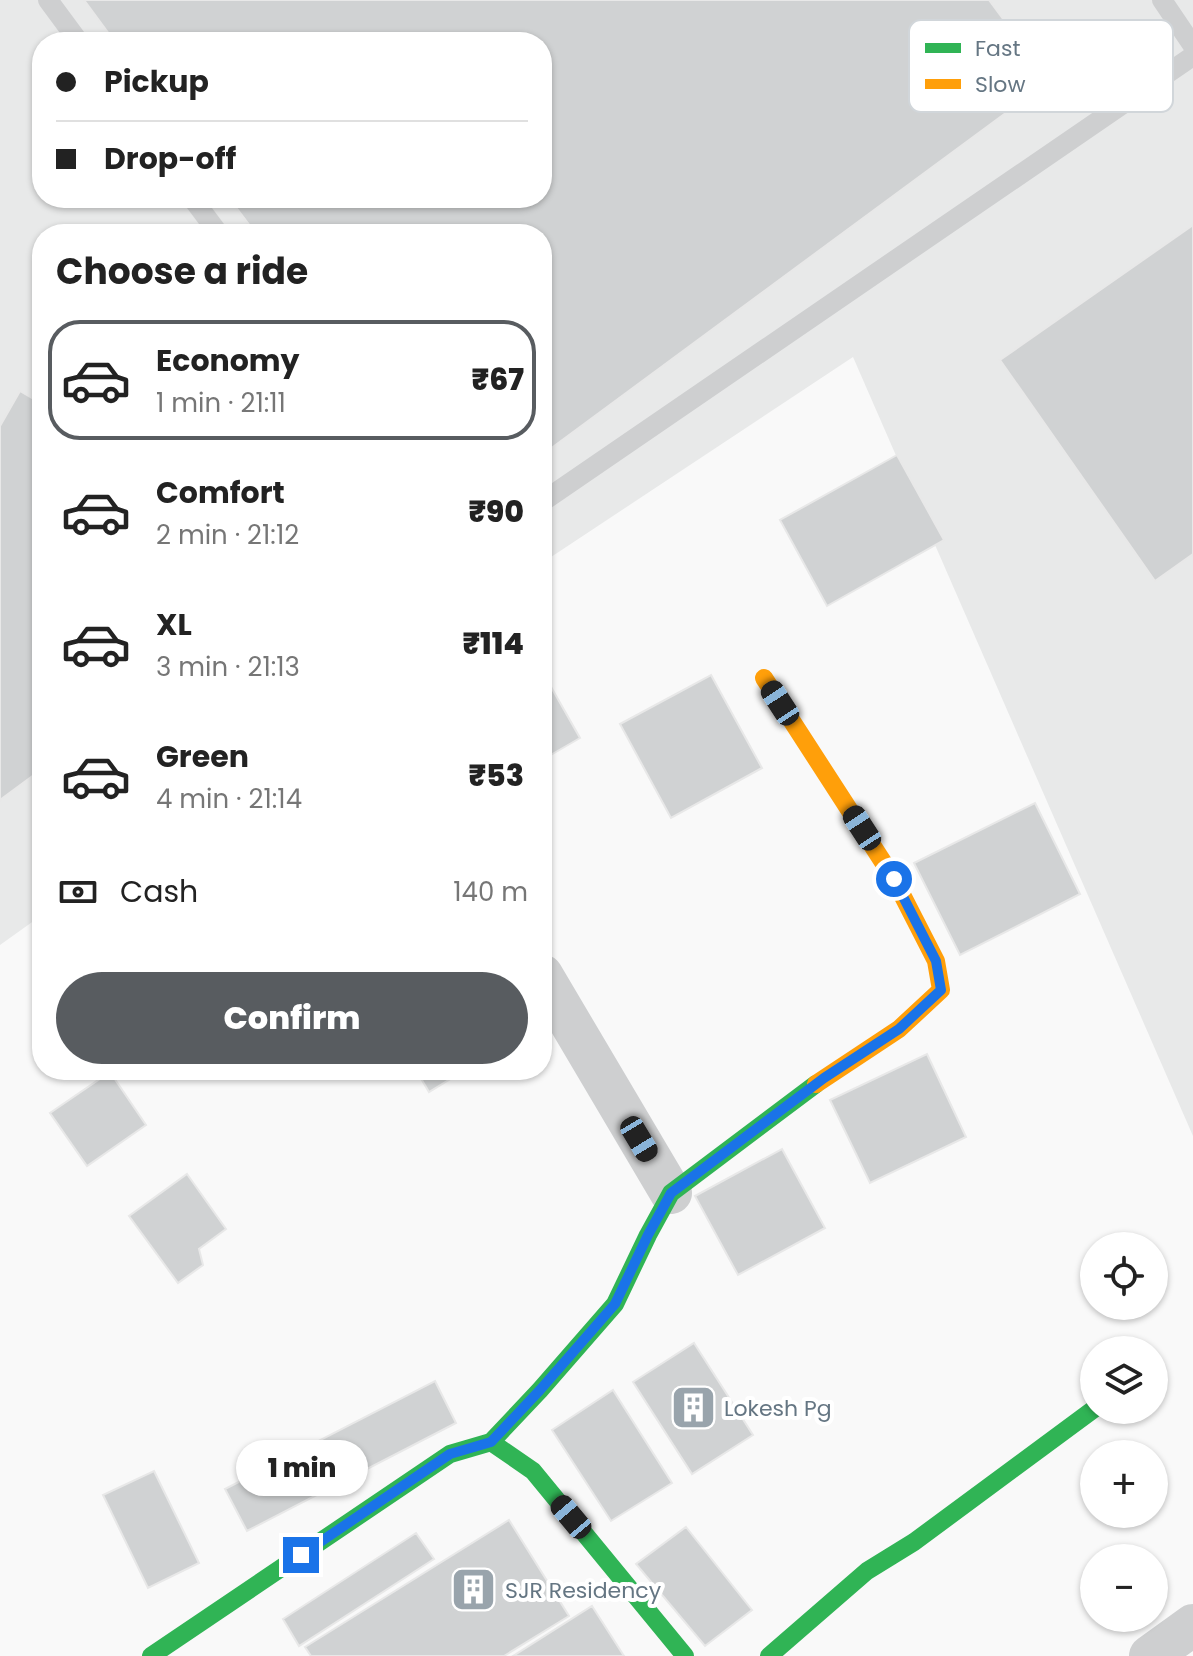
<!DOCTYPE html>
<html lang="en">
<head>
<meta charset="utf-8">
<style>
	:root { --surface:#fff; --page:#f6f6f6; --text:#222; --muted:#767676; --line:#e0e0e0; --accent:#585c60 }
	body { margin:0; font-family:Poppins,sans-serif; background:var(--page); color:var(--text); height:100vh; display:flex; flex-direction:column; font-size:30px; white-space:nowrap }
	* { box-sizing:border-box; margin:0 }
	p { font-size:26px; color:var(--muted) }
	.icon { flex:none; width:44px; height:44px; fill:none; stroke:currentColor; stroke-width:2; stroke-linecap:round; stroke-linejoin:round }
	.map { position:relative; flex:1; overflow:hidden }
	.sheet { position:absolute; left:32px; top:224px; width:520px; height:856px; display:flex; flex-direction:column; background:var(--surface); border-radius:32px; box-shadow:0 2px 6px #0004 }
	.sheet>* { flex:none }
	.top-card { position:absolute; left:32px; top:32px; width:520px; height:176px; border-radius:32px; box-shadow:0 2px 6px #0004; display:grid; align-content:center; height:176px; padding:0 24px; background:var(--surface) }
	.controls { position:absolute; left:1080px; top:1232px; display:grid; gap:16px }
	.controls a { display:grid; place-items:center; width:88px; height:88px; border-radius:50%; background:var(--surface); box-shadow:0 2px 6px #0004; font-size:40px }
	.end { position:absolute; width:36px; height:36px; margin:-18px; border:10px solid #1a73e8; background:#fff; box-shadow:0 0 0 4px #fff }
	.from { border-radius:50% }
	.bubble { position:absolute; height:56px; border-radius:28px; background:var(--surface); box-shadow:0 2px 6px #0004; font-size:26px; font-weight:800; line-height:56px; text-align:center }
	.car { position:absolute; width:24px; height:48px; margin:-24px -12px; border-radius:10px; box-shadow:0 0 6px 2px #0007; background:linear-gradient(#222 24%,#8ab4d8 0 40%,#222 0 76%,#8ab4d8 0 86%,#222 0) }
	.top-card b { display:flex; align-items:center; gap:28px; height:76px; font-size:30px }
	.top-card b+b { border-top:2px solid var(--line) }
	.top-card i { width:20px; height:20px; background:var(--text) }
	ul { padding:0; list-style:none }
	li { display:flex; align-items:center; gap:24px; height:120px; margin:0 16px 12px; padding:0 8px; border:4px solid transparent; border-radius:32px }
	li div { flex:1 }
	li b { display:block; font-size:30px }
	li em { font-style:normal; font-weight:800 }
	li.active { border-color:var(--accent) }
	li>.icon { width:72px; height:72px; stroke-width:1.5 }
	h2 { padding:0 24px; font-size:36px; line-height:96px }
	.pay { display:flex; align-items:center; gap:20px; height:88px; padding:0 24px; font-size:30px }
	.pay p { margin-inline-start:auto }
	.cta { display:flex; gap:16px; margin-top:auto; padding:16px 24px }
	.cta a { flex:1; height:92px; border-radius:48px; background:var(--accent); color:#fff; font-size:32px; font-weight:800; line-height:92px; text-align:center }
	.map>svg:first-child { display:block }
</style>
</head>
<body>
<div class="map">
<svg width="1193" height="1656" viewBox="0 0 1193 1656">
	<rect width="100%" height="100%" fill="#f9f9f9"/>
	<!-- built -->
	<path fill="#e8e9e9" fill-rule="evenodd" d="M0 0H1193V1136L853 357 542 563V234H42V915L0 945ZM42 42H542V198H42Z"/>
	<!-- building -->
	<path fill="#d0d2d3" stroke="#e8e8e8" stroke-width="2" d="M84 0H989L1049 81 542 455V234H256L229 198H542V42H115Z
		M1193 225V554L1155 581 1000 360Z
		M20 391 42 404V769L0 800V426Z
		M897 455 944 540 827 606 780 520Z
		M542 671 580 738 542 760Z
		M711 675 762 768 671 818 620 724Z
		M1035 803 1080 894 960 955 914 863Z
		M927 1054 966 1137 870 1183 830 1100Z
		M416 1070H465L429 1092Z
		M110 1072 146 1125 87 1166 50 1113Z
		M782 1149 825 1228 738 1275 695 1196Z
		M187 1174 226 1229 199 1249 203 1265 178 1283 129 1216Z
		M694 1343 753 1435 692 1474 633 1382Z
		M435 1381 456 1423 247 1531 225 1489Z
		M613 1390 672 1483 611 1521 552 1430Z
		M154 1471 199 1563 148 1588 103 1495Z
		M509 1520 569 1616 504 1656H311L305 1647Z
		M686 1527 752 1610 705 1646 636 1564Z
		M416 1533 434 1559 299 1646 283 1619Z
		M592 1606 624 1656H513Z"/>
	<g fill="none" stroke-linecap="round" stroke-linejoin="round">
		<!-- lane -->
		<path stroke="#cecfd0" stroke-width="20" d="M48 0 79 42
			M1162 0 1193 46
			M192 198 219 234
			M542 502 1193 56"/>
		<!-- street -->
		<path stroke="#cecfd0" stroke-width="42" d="M542 975 671 1193
			M1150 1656 1193 1625"/>
		<!-- fast -->
		<path stroke="#30b455" stroke-width="18" d="M491 1442 540 1390 615 1304 648 1235 671 1193 816 1084
			M151 1656 450 1454 491 1442 533 1471 685 1656
			M769 1656 867 1571 914 1542 1094 1409"/>
		<!-- slow -->
		<path stroke="#ff9f0a" stroke-width="18" d="M764 678 894 879 936 961 941 990 899 1029 816 1084"/>
	</g>
	<g fill="none" stroke-linecap="round" stroke-linejoin="round">
		<!-- route -->
		<path stroke="#1a73e8" stroke-width="10" d="M301 1555 450 1454 491 1442 540 1390 615 1304 648 1235 671 1193 824 1078 899 1029 941 990 936 961 894 879"/>
	</g>
	<!-- icons -->
	<defs>
		<symbol id="building-square" viewBox="-11 -11 22 22"><rect x="-9" y="-9" width="18" height="18" rx="4" fill="#99a4ac" stroke="#fff"/><path d="M-4-6H4V6H1V3H-1V6H-4ZM-2.5-4.3h1.7v1.8h-1.7ZM.8-4.3h1.7v1.8H.8ZM-2.5-1h1.7V.8h-1.7ZM.8-1h1.7V.8H.8Z" fill="#fff"/></symbol>
	</defs>
	<g fill-rule="evenodd">
		<use href="#building-square" x="668" y="1382" width="51" height="51"/>
		<use href="#building-square" x="448" y="1564" width="51" height="51"/>
	</g>
	<g text-anchor="middle" dominant-baseline="central" stroke-width="8" stroke-linejoin="round" paint-order="stroke">
		<!-- poi labels -->
		<g font-size="22" fill="#657683" stroke="#fff" text-anchor="start">
			<text x="724" y="1408">Lokesh Pg</text>
			<text x="505" y="1590">SJR Residency</text>
		</g>
	</g>
	<!-- legend -->
	<rect x="909" y="20" width="264" height="92" rx="12" fill="#fff" stroke="#d1d6da" stroke-width="2"/>
	<rect x="925" y="43" width="36" height="10" fill="#30b455"/>
	<rect x="925" y="79" width="36" height="10" fill="#ff9f0a"/>
	<g font-size="22" fill="#657683">
		<text x="975" y="56">Fast</text>
		<text x="975" y="92">Slow</text>
	</g>
</svg>
<div class="controls">
<a><svg class="icon" aria-label="locate" viewBox="0 0 24 24"><circle cx="12" cy="12" r="6"/><path d="M12 2v4M12 18v4M2 12h4M18 12h4"/></svg></a>
<a><svg class="icon" aria-label="layers" viewBox="0 0 24 24"><path d="M12 4l9 5-9 5-9-5zM3 14l9 5 9-5"/></svg></a>
<a>+</a>
<a>−</a>
</div>
<i class="end from" style="left:894px;top:879px"></i>
<i class="end" style="left:301px;top:1555px"></i>
<div class="bubble" style="left:236px;top:1440px;width:132px">1 min</div>
<i class="car" style="left:780px;top:703px;rotate:327deg"></i>
<i class="car" style="left:862px;top:828px;rotate:327deg"></i>
<i class="car" style="left:639px;top:1139px;rotate:149deg"></i>
<i class="car" style="left:571px;top:1517px;rotate:320deg"></i>
<div class="top-card">
<b><i class="from"></i>Pickup</b>
<b><i></i>Drop-off</b>
</div>
<section class="sheet">
<h2>Choose a ride</h2>
<ul>
<li class="active"><svg class="icon" aria-label="car" viewBox="0 0 24 24"><path d="M5 17H2v-5l4-1 3-4h7l3 4 3 1v5h-3M9 17h6M6 11h13"/><circle cx="7" cy="17" r="2"/><circle cx="17" cy="17" r="2"/></svg><div><b>Economy</b><p>1 min · 21:11</p></div><em>₹67</em></li>
<li><svg class="icon" aria-label="car" viewBox="0 0 24 24"><path d="M5 17H2v-5l4-1 3-4h7l3 4 3 1v5h-3M9 17h6M6 11h13"/><circle cx="7" cy="17" r="2"/><circle cx="17" cy="17" r="2"/></svg><div><b>Comfort</b><p>2 min · 21:12</p></div><em>₹90</em></li>
<li><svg class="icon" aria-label="car" viewBox="0 0 24 24"><path d="M5 17H2v-5l4-1 3-4h7l3 4 3 1v5h-3M9 17h6M6 11h13"/><circle cx="7" cy="17" r="2"/><circle cx="17" cy="17" r="2"/></svg><div><b>XL</b><p>3 min · 21:13</p></div><em>₹114</em></li>
<li><svg class="icon" aria-label="car" viewBox="0 0 24 24"><path d="M5 17H2v-5l4-1 3-4h7l3 4 3 1v5h-3M9 17h6M6 11h13"/><circle cx="7" cy="17" r="2"/><circle cx="17" cy="17" r="2"/></svg><div><b>Green</b><p>4 min · 21:14</p></div><em>₹53</em></li>
</ul>
<div class="pay"><svg class="icon" aria-label="cash" viewBox="0 0 24 24"><path d="M3 7h18v10H3z"/><circle cx="12" cy="12" r="2"/></svg>Cash<p>140 m</p></div>
<div class="cta"><a>Confirm</a></div>
</section>
</div>
</body>
</html>
